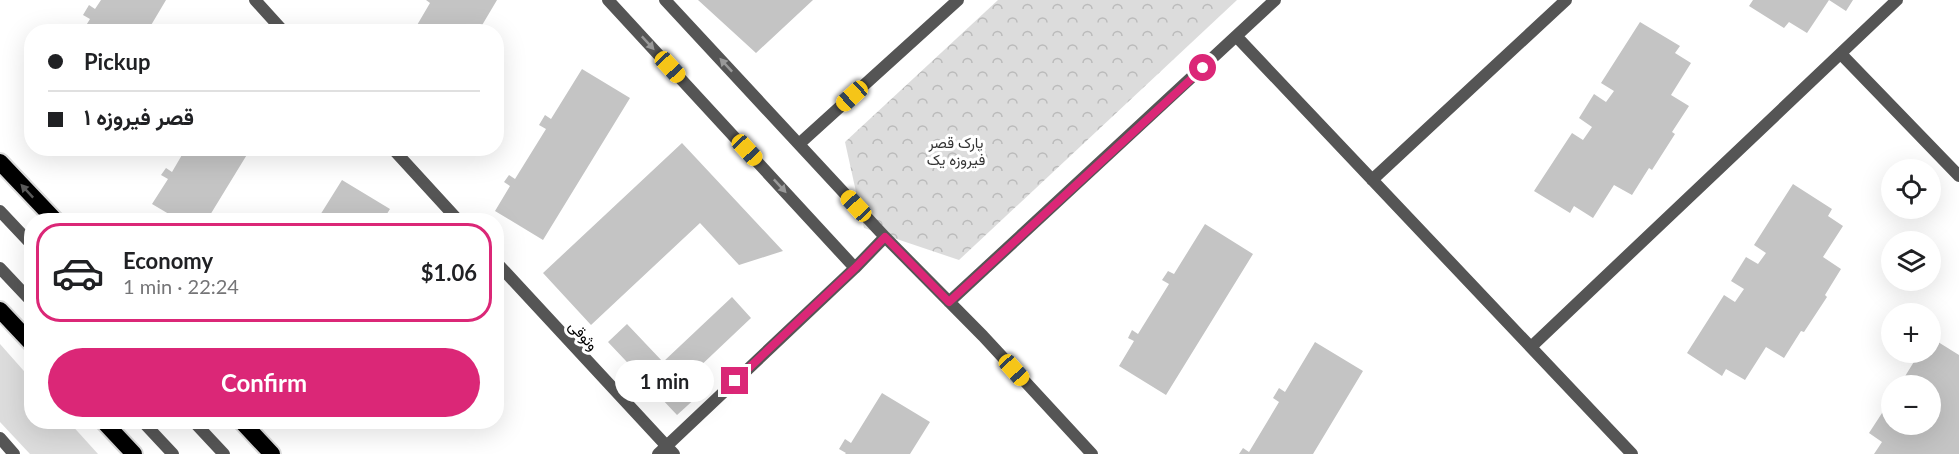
<!DOCTYPE html>
<html lang="en">
<head>
<meta charset="utf-8">
<style>
	:root { --surface:#fff; --page:#f2f2f2; --text:#202124; --muted:#757577; --line:#e0e0e0; --accent:#db2777 }
	body { margin:0; font-family:Lato,Vazirmatn,sans-serif; background:var(--page); color:var(--text); height:100vh; display:flex; flex-direction:column; font-size:22px; white-space:nowrap }
	* { box-sizing:border-box; margin:0 }
	p { font-size:20px; color:var(--muted) }
	.icon { flex:none; width:33px; height:33px; fill:none; stroke:currentColor; stroke-width:2; stroke-linecap:round; stroke-linejoin:round }
	.map { position:relative; flex:1; overflow:hidden }
	.details { position:absolute; left:24px; top:213px; width:480px; height:216px; display:flex; flex-direction:column; background:var(--surface); border-radius:24px; box-shadow:0 6px 24px #0002 }
	.details>* { flex:none }
	.top-card { position:absolute; left:24px; top:24px; width:480px; height:132px; border-radius:24px; box-shadow:0 6px 24px #0002; display:grid; align-content:center; height:132px; padding:0 24px; background:var(--surface) }
	.controls { position:absolute; left:1881px; top:159px; display:grid; gap:12px }
	.controls a { display:grid; place-items:center; width:60px; height:60px; border-radius:50%; background:var(--surface); box-shadow:0 6px 24px #0002; font-size:30px }
	.end { position:absolute; width:27px; height:27px; margin:-14px; border:8px solid #db2777; background:#fff; box-shadow:0 0 0 3px #fff }
	.from { border-radius:50% }
	.bubble { position:absolute; height:42px; border-radius:21px; background:var(--surface); box-shadow:0 6px 24px #0002; font-size:20px; font-weight:700; line-height:42px; text-align:center }
	.car { position:absolute; width:18px; height:36px; margin:-18px -9px; border-radius:8px; box-shadow:0 0 4px 2px #0007; background:linear-gradient(#f5c518 24%,#345 0 40%,#f5c518 0 76%,#345 0 86%,#f5c518 0) }
	.top-card b { display:flex; align-items:center; gap:21px; height:57px; font-size:22px }
	.top-card b+b { border-top:2px solid var(--line) }
	.top-card i { width:15px; height:15px; background:var(--text) }
	ul { padding:10px 0 0; list-style:none }
	li { display:flex; align-items:center; gap:18px; height:99px; margin:0 12px 9px; padding:0 12px; border:3px solid transparent; border-radius:24px }
	li div { flex:1 }
	li b { display:block; font-size:22px }
	li em { font-style:normal; font-weight:700 }
	li.selected { border-color:var(--accent) }
	li>.icon { width:54px; height:54px; stroke-width:1.5 }
	.cta { display:flex; gap:12px; margin-top:auto; padding:12px 24px }
	.cta a { flex:1; height:69px; border-radius:36px; background:var(--accent); color:#fff; font-size:24px; font-weight:700; line-height:69px; text-align:center }
	.map>svg:first-child { display:block }
</style>
</head>
<body>
<div class="map">
<svg width="1959" height="454" viewBox="0 0 1959 454">
	<defs>
		<pattern id="forest-crowns" width="20" height="18" patternUnits="userSpaceOnUse" patternTransform="scale(1.5)"><rect width="20" height="18" fill="#dcdcdc"/><path d="M2 6a3 3 0 1 1 6 0M12 15a3 3 0 1 1 6 0" fill="none" stroke="#bbb"/></pattern>
	</defs>
	<rect width="100%" height="100%" fill="#fff"/>
	<!-- grass -->
	<path fill="#dcdcdc" d="M0 344 31 379 32 422H69L98 454H30L0 422Z"/>
	<!-- forest -->
	<path fill="url(#forest-crowns)" d="M998 0H1237L959 260 864 228 845 142Z"/>
	<!-- building -->
	<path fill="#c4c4c4" d="M101 0H166L147 32H82L90 19 83 15 89 5 95 9Z
		M426 0H497L478 32H413L430 3Z
		M698 0H813L756 53Z
		M1753 0H1829L1807 33 1789 22 1784 28 1749 6Z
		M1829 0H1853L1846 11Z
		M1640 22 1680 46 1675 53 1691 63 1671 95 1689 106 1672 132 1675 134 1652 170 1649 168 1632 195 1614 185 1593 218 1574 206 1570 213 1534 191 1572 133 1583 140 1592 127 1579 118 1594 94 1606 102 1614 91 1601 83Z
		M582 69 630 98 543 240 495 211 510 186 504 182 509 175 515 179 546 129 539 125 545 115 551 119Z
		M682 143 783 251 739 265 700 223 591 325 543 273Z
		M186 148H251L207 220H179L152 204 168 179 161 175 166 168 172 172Z
		M342 180 390 209 383 220H317Z
		M1793 184 1832 209 1828 216 1843 226 1823 257 1841 269 1825 295 1827 297 1804 332 1801 331 1784 358 1766 347 1745 380 1726 369 1722 376 1687 353 1724 295 1735 302 1744 289 1731 281 1746 257 1758 264 1766 253 1754 245Z
		M1205 224 1253 254 1166 395 1119 366 1134 341 1128 338 1132 330 1138 334 1169 284 1162 280 1168 271 1174 274Z
		M732 297 751 318 695 371 709 386 677 415 608 342 627 324 663 362Z
		M1930 337 1959 355V454H1874L1882 442 1869 433 1884 410 1892 414V424H1930V386H1899L1920 352H1930Z
		M1315 342 1363 371 1313 454H1239L1243 448 1249 452 1279 402 1273 398 1279 388 1285 392Z
		M882 393 930 422 910 454H845L846 453 839 449 845 439 851 443Z"/>
	<g fill="none" stroke-linecap="round" stroke-linejoin="round">
		<defs>
			<path id="trunk" d="M0 162 55 220
				M0 310 32 344
				M104 422 134 454
				M242 422 272 454"/>
		</defs>
		<!-- trunk casing -->
		<use href="#trunk" stroke="#dbdbdb" stroke-width="20"/>
		<!-- service -->
		<path stroke="#555" stroke-width="12" d="M0 211 32 245
			M0 268 32 302
			M143 422 173 454
			M194 422 224 454"/>
		<!-- minor -->
		<path stroke="#555" stroke-width="12" d="M255 0 284 32
			M608 0 855 268
			M665 0 885 237 983 336 1092 454
			M1236 36 1632 454
			M1841 54 1959 176
			M799 144 958 0
			M392 148 458 220
			M1372 180 1566 0
			M496 262 674 454
			M949 302 1275 0
			M1531 347 1897 0
			M658 454 855 268 885 237"/>
		<!-- tertiary -->
		<path stroke="#555" stroke-width="12" d="M0 438 14 454"/>
		<!-- trunk -->
		<use href="#trunk" stroke="#000" stroke-width="16"/>
	</g>
	<!-- one-way arrows -->
	<defs><path id="oneway-solid" d="M-6-.8H1V-3.2L6.5 0L1 3.2V.8H-6Z" transform="scale(1.5)"/></defs>
	<g fill="#999">
		<use href="#oneway-solid" transform="translate(648 43) rotate(47)"/>
		<use href="#oneway-solid" transform="translate(726 65) rotate(-133)"/>
		<use href="#oneway-solid" transform="translate(780 186) rotate(47)"/>
	</g>
	<use fill="#595959" href="#oneway-solid" transform="translate(27 191) rotate(-133)"/>
	<g fill="none" stroke-linecap="round" stroke-linejoin="round">
		<!-- route -->
		<path stroke="#db2777" stroke-width="8" d="M735 381 855 268 885 237 949 302 1203 68"/>
	</g>
	<g text-anchor="middle" dominant-baseline="central" stroke-width="6" stroke-linejoin="round" paint-order="stroke">
		<!-- park labels -->
		<g font-size="15" fill="#333" stroke="#fff">
			<text x="956" y="142">پارک قصر<tspan x="956" dy="17">فیروزه یک</tspan></text>
		</g>
		<!-- street labels -->
		<g font-size="15" fill="#000" stroke="#fff">
			<text transform="translate(584 335) rotate(47)">وثوقی</text>
		</g>
	</g>
</svg>
<div class="controls">
<a><svg class="icon" aria-label="locate" viewBox="0 0 24 24"><circle cx="12" cy="12" r="6"/><path d="M12 2v4M12 18v4M2 12h4M18 12h4"/></svg></a>
<a><svg class="icon" aria-label="layers" viewBox="0 0 24 24"><path d="M12 4l9 5-9 5-9-5zM3 14l9 5 9-5"/></svg></a>
<a>+</a>
<a>−</a>
</div>
<i class="end from" style="left:1203px;top:68px"></i>
<i class="end" style="left:735px;top:381px"></i>
<div class="bubble" style="left:615px;top:360px;width:99px">1 min</div>
<i class="car" style="left:670px;top:67px;rotate:137deg"></i>
<i class="car" style="left:852px;top:96px;rotate:228deg"></i>
<i class="car" style="left:747px;top:150px;rotate:137deg"></i>
<i class="car" style="left:856px;top:206px;rotate:317deg"></i>
<i class="car" style="left:1014px;top:370px;rotate:138deg"></i>
<div class="top-card">
<b><i class="from"></i>Pickup</b>
<b><i></i>قصر فیروزه ۱</b>
</div>
<section class="details">
<ul>
<li class="selected"><svg class="icon" aria-label="car" viewBox="0 0 24 24"><path d="M5 17H2v-5l4-1 3-4h7l3 4 3 1v5h-3M9 17h6M6 11h13"/><circle cx="7" cy="17" r="2"/><circle cx="17" cy="17" r="2"/></svg><div><b>Economy</b><p>1 min · 22:24</p></div><em>$1.06</em></li>
</ul>
<div class="cta"><a>Confirm</a></div>
</section>
</div>
</body>
</html>
